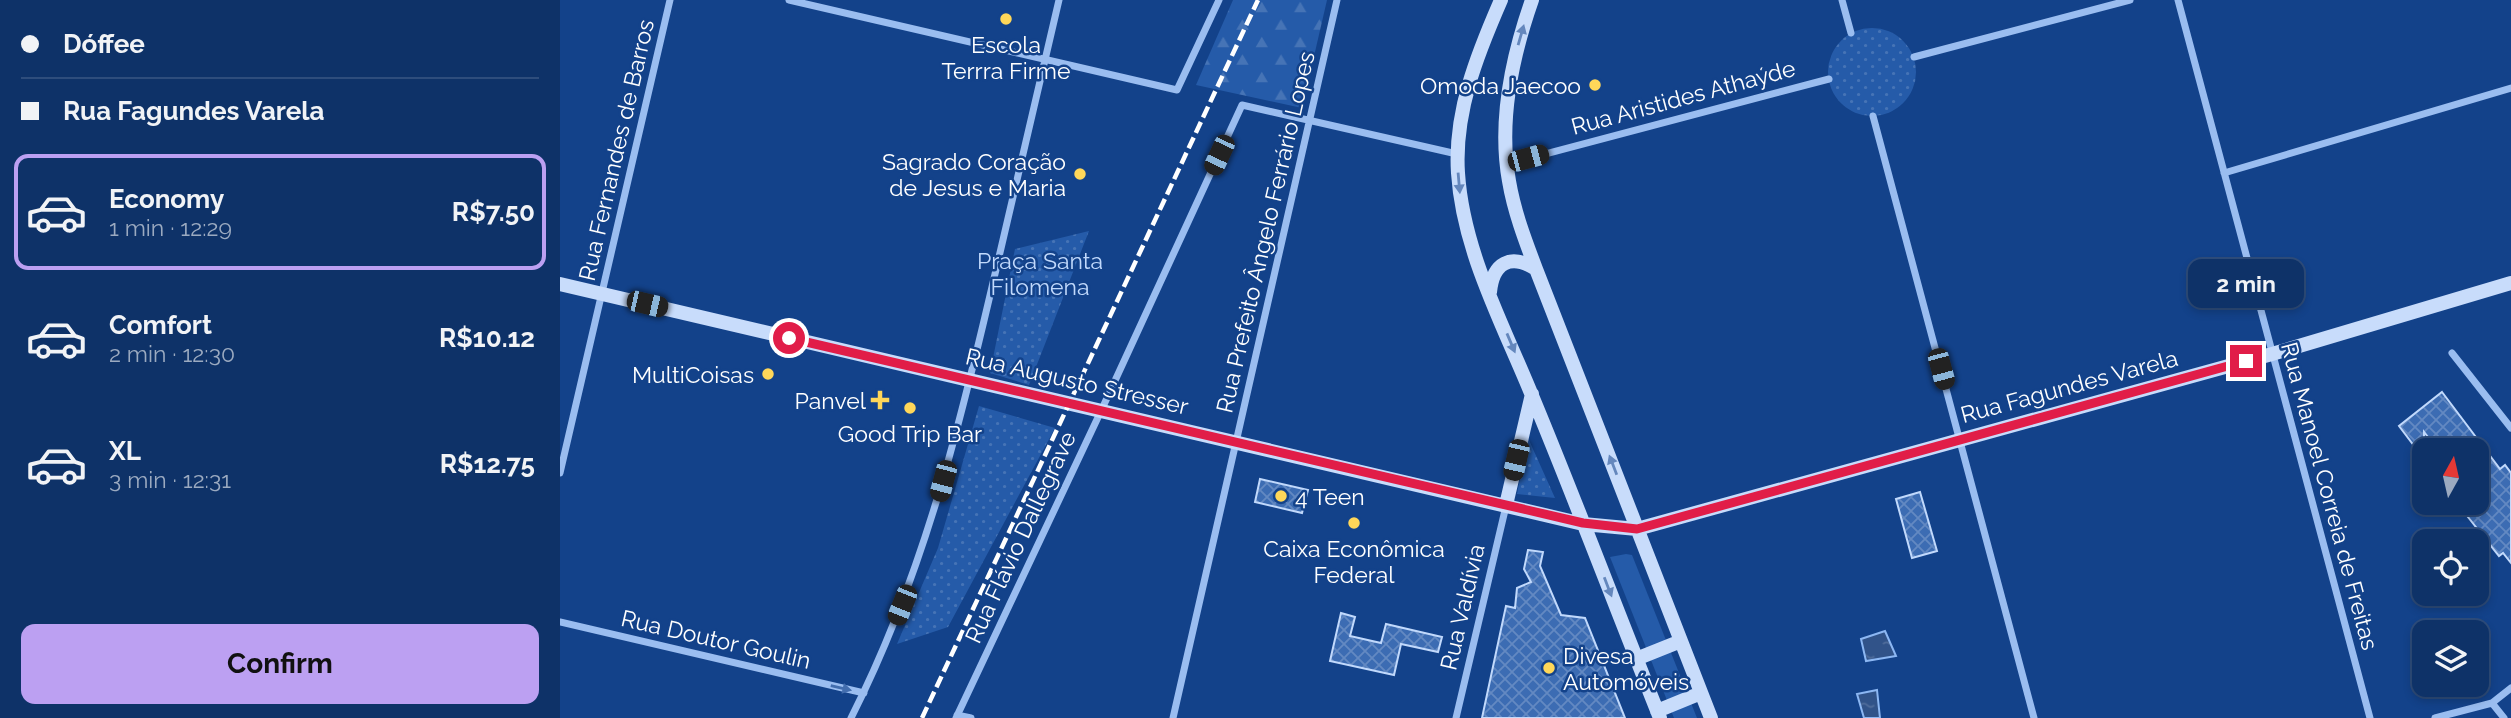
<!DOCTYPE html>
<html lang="en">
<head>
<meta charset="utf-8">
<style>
	:root { --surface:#0e3268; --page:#173a6e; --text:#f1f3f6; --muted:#9baac0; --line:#2e4d7c; --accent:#bca0f2 }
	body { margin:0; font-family:Raleway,sans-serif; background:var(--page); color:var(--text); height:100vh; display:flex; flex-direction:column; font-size:26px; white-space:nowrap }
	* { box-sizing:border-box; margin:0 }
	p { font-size:23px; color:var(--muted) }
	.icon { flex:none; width:38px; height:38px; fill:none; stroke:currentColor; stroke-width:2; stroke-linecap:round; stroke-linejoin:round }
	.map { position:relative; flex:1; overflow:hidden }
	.side { display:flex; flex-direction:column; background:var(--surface); width:560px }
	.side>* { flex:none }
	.hud { display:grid; align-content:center; height:154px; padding:0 21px; background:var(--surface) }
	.needle { width:46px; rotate:8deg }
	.buttons { position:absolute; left:1852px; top:438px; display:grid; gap:14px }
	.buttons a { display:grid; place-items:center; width:77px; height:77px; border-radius:14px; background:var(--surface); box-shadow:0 4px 10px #0003,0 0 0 2px var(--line); font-size:35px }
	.end { position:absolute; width:32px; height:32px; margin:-16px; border:9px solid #e11d48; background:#fff; box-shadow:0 0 0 4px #fff }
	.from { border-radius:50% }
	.bubble { position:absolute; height:49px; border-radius:14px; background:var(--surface); box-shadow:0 4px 10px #0003,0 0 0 2px var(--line); font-size:23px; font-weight:700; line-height:49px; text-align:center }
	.car { position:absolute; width:21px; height:42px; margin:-21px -10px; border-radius:9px; box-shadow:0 0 5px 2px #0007; background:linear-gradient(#222 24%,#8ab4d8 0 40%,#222 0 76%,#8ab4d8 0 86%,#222 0) }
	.hud b { display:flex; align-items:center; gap:24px; height:66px; font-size:26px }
	.hud b+b { border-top:2px solid var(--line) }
	.hud i { width:18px; height:18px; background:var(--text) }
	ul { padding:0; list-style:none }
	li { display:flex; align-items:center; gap:21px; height:116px; margin:0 14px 10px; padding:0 7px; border:4px solid transparent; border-radius:14px }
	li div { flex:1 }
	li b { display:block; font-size:26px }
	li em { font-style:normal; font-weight:700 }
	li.current { border-color:var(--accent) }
	li>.icon { width:63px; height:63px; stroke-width:1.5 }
	.cta { display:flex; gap:14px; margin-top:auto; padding:14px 21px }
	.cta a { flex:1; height:80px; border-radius:14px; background:var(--accent); color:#111; font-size:28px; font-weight:700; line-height:80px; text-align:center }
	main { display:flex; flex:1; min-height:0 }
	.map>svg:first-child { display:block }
</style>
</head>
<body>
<main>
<section class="side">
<div class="hud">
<b><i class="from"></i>Dóffee</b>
<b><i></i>Rua Fagundes Varela</b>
</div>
<ul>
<li class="current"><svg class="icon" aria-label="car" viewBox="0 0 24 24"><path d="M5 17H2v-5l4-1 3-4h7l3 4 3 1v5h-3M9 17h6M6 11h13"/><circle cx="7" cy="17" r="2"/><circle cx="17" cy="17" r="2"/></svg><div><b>Economy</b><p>1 min · 12:29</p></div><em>R$7.50</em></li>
<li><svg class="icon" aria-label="car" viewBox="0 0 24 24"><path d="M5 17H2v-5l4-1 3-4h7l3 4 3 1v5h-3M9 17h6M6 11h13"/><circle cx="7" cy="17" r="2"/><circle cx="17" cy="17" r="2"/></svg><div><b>Comfort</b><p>2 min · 12:30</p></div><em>R$10.12</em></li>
<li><svg class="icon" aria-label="car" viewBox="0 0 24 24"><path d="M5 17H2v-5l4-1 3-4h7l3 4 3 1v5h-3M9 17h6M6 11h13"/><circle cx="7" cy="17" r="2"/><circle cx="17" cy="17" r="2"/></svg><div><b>XL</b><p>3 min · 12:31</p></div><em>R$12.75</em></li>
</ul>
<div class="cta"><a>Confirm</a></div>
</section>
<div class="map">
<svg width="1951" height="718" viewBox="0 0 1951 718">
	<defs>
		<pattern id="forest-firs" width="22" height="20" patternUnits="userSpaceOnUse" patternTransform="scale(1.75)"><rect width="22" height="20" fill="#255ba9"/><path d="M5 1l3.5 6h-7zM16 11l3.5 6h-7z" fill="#4674b6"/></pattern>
		<pattern id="park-dots" width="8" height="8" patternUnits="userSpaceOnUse" patternTransform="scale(1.75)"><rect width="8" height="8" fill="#255ba9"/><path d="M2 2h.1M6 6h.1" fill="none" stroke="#4674b6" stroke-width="1.8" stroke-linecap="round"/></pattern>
		<pattern id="water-ripples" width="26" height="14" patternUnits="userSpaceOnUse" patternTransform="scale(1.75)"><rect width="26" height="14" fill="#315389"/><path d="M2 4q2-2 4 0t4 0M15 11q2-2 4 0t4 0" fill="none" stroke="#506d9b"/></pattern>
		<pattern id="building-cross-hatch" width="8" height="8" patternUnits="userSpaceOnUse" patternTransform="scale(1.75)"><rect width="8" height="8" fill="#3c6cb3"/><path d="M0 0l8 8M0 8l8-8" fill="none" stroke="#6389c2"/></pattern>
	</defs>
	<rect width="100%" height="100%" fill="#13428a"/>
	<!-- grass -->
	<path fill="#255ba9" d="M1066 554 1072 555 1137 718H1114L1050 557Z"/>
	<!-- forest -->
	<path fill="url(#forest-firs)" d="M673 0H767L742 108 636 85Z"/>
	<!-- park -->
	<path fill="url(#park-dots)" d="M1268 72a44 44 0 1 1 88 0a44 44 0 1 1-88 0Z
		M529 231 469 385 430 373 455 249Z
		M419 406 495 428 388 627 337 644 378 548Z
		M968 438 995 498 957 494Z"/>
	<!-- water -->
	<path fill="url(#water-ripples)" stroke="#8cb7f3" stroke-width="2" d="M1325 631 1336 656 1306 661 1301 639Z
		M1317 690 1320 718H1304L1297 694Z"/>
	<!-- building -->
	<path fill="url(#building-cross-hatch)" stroke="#c1d9fc" stroke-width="2" d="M1882 392 1940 469 1945 465 1951 473V563L1943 553 1939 556 1904 512 1916 503V450H1878L1864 432V459L1839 426Z
		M700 479 748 490 742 513 695 502Z
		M1360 492 1377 551 1352 558 1336 499Z
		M968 550 983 552 980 566 1001 615 1025 618 1065 718H922L946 606 955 608 957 588 971 582 964 569Z
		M781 613 795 617 790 636 821 643 826 624 882 637 878 652 841 644 834 675 770 661Z"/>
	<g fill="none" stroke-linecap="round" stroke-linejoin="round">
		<!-- minor -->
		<path stroke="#9abdf0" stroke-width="7" d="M229 0 617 90 659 0
			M1282 0 1291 33
			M1618 0 1810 718
			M1354 57 1570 0
			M1313 116 1474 718
			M947 164 1269 79
			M1664 173 1951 88
			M1892 353 1951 428
			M0 473 110 0
			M0 622 304 693
			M1932 703 1944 718
			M397 715 411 718
			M291 718C363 576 399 429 435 274 456 183 478 91 499 0
			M396 718 541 411 682 105 897 154
			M613 718 777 0
			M896 718 946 506
			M1875 718 1932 703 1951 688"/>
		<!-- secondary -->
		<path stroke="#c8dcfb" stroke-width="14" d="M941 0C917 55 894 112 898 173 903 252 944 326 973 398 1017 504 1057 611 1100 718
			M972 0C952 57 938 120 949 181 954 211 965 240 976 269L1151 718
			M0 284 1023 524 1077 529 1712 354 1951 283
			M930 292C933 263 950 253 976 269
			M946 505 972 394
			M1076 659 1121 641
			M1097 711 1141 693"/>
		<!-- rail -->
		<path stroke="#fff" stroke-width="4.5" stroke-dasharray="12 5" stroke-linecap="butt" d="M362 718 698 0"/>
	</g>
	<!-- one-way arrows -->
	<defs><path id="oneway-solid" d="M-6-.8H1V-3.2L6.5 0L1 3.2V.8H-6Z" transform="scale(1.75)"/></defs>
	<g fill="#6487bd">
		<use href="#oneway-solid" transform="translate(961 35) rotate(-74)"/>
		<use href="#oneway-solid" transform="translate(899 183) rotate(85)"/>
		<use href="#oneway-solid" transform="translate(951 343) rotate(67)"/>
		<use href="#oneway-solid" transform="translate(1053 465) rotate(-111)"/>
		<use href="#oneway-solid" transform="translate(1048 587) rotate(69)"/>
	</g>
	<use fill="#426dae" href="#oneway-solid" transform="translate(281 688) rotate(13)"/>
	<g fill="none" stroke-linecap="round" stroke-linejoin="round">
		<!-- route -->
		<path stroke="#e11d48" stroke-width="9" d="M229 338 1023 523 1077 529 1686 361"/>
	</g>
	<!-- markers -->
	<g fill="#ffd759" stroke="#13428a" stroke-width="2.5">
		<circle cx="446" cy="19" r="7"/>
		<circle cx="1035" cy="85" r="7"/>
		<circle cx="520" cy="174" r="7"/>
		<circle cx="208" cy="374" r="7"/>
		<path d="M316.5 389.5h7v7h7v7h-7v7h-7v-7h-7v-7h7z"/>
		<circle cx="350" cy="408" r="7"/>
		<circle cx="721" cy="496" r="7"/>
		<circle cx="794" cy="523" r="7"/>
		<circle cx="989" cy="668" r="7"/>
	</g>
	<g text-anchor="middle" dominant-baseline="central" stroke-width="5" stroke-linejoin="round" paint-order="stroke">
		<!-- poi labels -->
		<g font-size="23" fill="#fff" stroke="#13428a" text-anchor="end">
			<text x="446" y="44" text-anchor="middle">Escola<tspan x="446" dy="26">Terrra Firme</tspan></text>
			<text x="1021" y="85">Omoda Jaecoo</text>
			<text x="506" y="161">Sagrado Coração<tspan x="506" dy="26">de Jesus e Maria</tspan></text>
			<text x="194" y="374">MultiCoisas</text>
			<text x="306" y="400">Panvel</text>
			<text x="350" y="433" text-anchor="middle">Good Trip Bar</text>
			<text x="735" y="496" text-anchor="start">4 Teen</text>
			<text x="794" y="548" text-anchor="middle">Caixa Econômica<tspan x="794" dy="26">Federal</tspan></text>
			<text x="1003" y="655" text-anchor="start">Divesa<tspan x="1003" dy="26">Automóveis</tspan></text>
		</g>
		<!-- street labels -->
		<g font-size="23" fill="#fff" stroke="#13428a">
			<text transform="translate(1123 97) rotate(-15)">Rua Aristides Athaýde</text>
			<text transform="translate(56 150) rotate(-77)">Rua Fernandes de Barros</text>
			<text transform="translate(705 232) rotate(-77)">Rua Prefeito Ângelo Ferrário Lopes</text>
			<text transform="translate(517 381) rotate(13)">Rua Augusto Stresser</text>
			<text transform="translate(1509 386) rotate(-15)">Rua Fagundes Varela</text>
			<text transform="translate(1770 496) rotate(75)">Rua Manoel Correia de Freitas</text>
			<text transform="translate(460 537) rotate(-65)">Rua Flávio Dallegrave</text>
			<text transform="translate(902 607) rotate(-77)">Rua Valdívia</text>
			<text transform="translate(156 639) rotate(13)">Rua Doutor Goulin</text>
		</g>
		<!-- park labels -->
		<g font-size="23" fill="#c1d9fc" stroke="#13428a">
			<text x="480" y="260">Praça Santa<tspan x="480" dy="26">Filomena</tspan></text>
		</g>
	</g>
</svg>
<div class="buttons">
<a><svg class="needle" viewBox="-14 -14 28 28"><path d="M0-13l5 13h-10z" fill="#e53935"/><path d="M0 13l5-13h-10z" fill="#9baac0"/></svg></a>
<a><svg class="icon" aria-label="locate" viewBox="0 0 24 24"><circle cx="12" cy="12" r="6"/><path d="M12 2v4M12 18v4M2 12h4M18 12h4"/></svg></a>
<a><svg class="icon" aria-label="layers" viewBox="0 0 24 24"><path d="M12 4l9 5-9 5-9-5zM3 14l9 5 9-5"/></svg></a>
</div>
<i class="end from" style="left:229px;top:338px"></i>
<i class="end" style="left:1686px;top:361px"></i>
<div class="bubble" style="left:1628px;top:259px;width:116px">2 min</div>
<i class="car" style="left:659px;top:155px;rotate:205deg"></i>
<i class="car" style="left:968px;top:158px;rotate:75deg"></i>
<i class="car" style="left:87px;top:304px;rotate:103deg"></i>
<i class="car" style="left:1381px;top:369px;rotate:165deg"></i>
<i class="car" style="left:956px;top:460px;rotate:193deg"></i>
<i class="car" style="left:383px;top:481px;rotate:195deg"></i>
<i class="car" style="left:342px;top:605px;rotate:202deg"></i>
</div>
</main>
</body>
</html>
